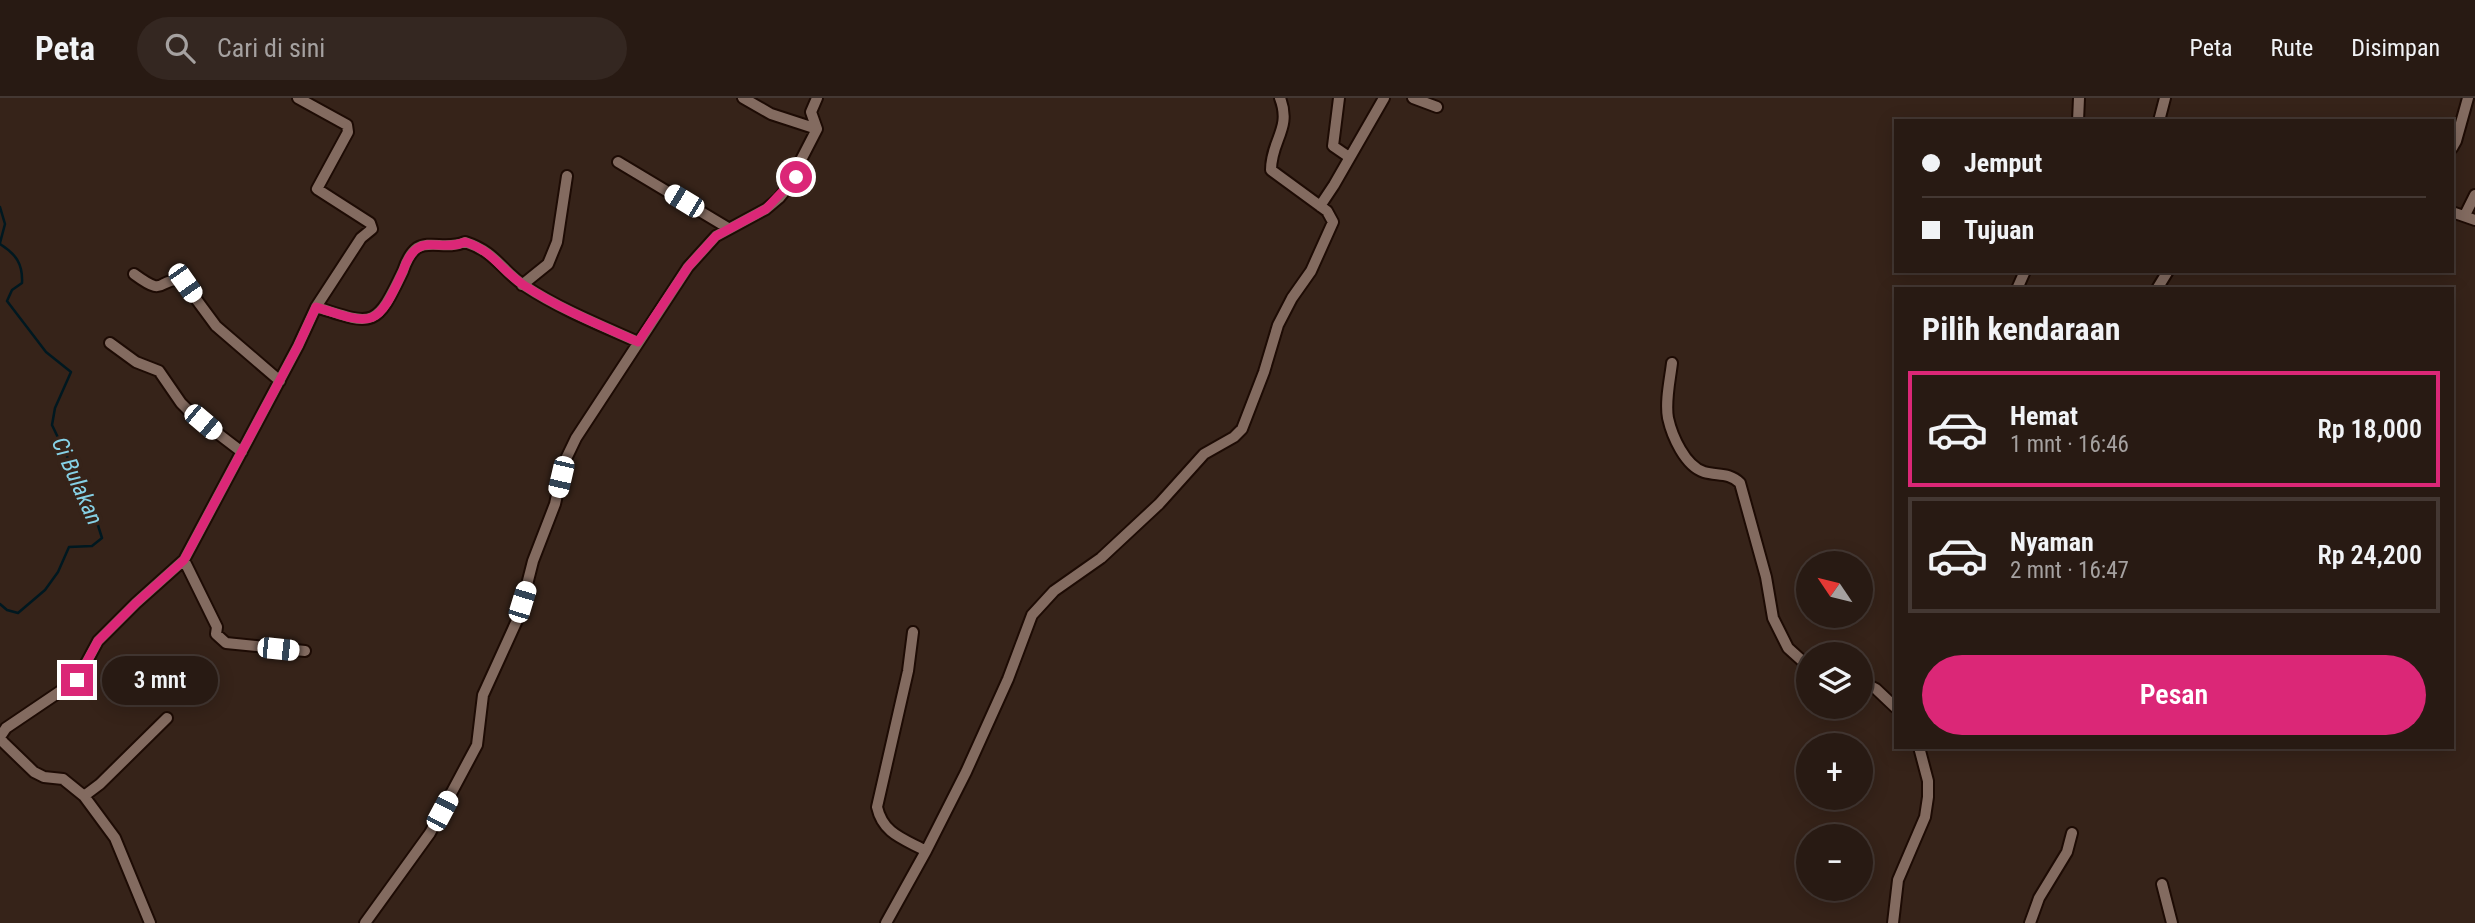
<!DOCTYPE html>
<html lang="id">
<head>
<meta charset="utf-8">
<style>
	:root { --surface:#281a13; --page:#342721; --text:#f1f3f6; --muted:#a5a1a0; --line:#443833; --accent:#db2777 }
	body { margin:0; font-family:"Roboto Condensed",sans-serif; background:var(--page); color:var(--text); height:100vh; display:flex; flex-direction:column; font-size:26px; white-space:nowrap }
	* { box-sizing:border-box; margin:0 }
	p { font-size:23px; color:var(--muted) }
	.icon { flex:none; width:38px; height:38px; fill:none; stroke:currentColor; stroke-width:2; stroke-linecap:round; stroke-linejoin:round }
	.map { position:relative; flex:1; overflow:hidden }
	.panel { position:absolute; left:1894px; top:189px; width:560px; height:462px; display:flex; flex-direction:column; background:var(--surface); border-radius:0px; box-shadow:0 4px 18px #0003,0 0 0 2px var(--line) }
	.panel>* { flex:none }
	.guide { position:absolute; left:1894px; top:21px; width:560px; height:154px; border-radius:0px; box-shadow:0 4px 18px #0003,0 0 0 2px var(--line); display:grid; align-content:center; height:154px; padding:0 28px; background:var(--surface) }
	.needle { width:46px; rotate:305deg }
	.controls { position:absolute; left:1796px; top:453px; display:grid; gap:14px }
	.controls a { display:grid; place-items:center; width:77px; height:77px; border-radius:50%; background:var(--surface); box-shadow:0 4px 18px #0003,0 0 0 2px var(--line); font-size:35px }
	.end { position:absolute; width:32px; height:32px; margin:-16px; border:9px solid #db2777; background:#fff; box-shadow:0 0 0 4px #fff }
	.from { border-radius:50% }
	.bubble { position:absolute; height:49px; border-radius:24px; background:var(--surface); box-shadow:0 4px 18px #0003,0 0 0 2px var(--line); font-size:23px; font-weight:600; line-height:49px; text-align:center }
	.car { position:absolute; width:21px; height:42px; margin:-21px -10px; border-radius:9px; box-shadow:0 0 5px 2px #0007; background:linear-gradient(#fff 24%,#345 0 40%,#fff 0 76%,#345 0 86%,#fff 0) }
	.guide b { display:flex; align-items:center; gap:24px; height:66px; font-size:26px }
	.guide b+b { border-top:2px solid var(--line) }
	.guide i { width:18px; height:18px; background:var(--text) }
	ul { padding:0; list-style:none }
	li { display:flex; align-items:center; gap:21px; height:116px; margin:0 14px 10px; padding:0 14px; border:4px solid var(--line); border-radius:0px }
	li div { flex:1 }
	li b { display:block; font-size:26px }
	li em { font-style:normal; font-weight:600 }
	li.active { border-color:var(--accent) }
	li>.icon { width:63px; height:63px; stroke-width:1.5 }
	h2 { padding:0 28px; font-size:32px; line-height:84px }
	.button { display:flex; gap:14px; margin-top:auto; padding:14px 28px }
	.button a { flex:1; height:80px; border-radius:42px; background:var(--accent); color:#fff; font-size:28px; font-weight:600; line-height:80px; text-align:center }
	header { display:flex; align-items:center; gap:42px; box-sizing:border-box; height:98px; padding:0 35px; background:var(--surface); border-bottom:2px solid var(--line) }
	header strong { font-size:33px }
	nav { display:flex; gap:38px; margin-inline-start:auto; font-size:24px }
	.search { width:490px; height:63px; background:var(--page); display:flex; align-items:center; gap:18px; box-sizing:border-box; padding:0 24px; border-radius:38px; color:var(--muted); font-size:26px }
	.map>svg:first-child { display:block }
</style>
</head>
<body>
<header>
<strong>Peta</strong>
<div class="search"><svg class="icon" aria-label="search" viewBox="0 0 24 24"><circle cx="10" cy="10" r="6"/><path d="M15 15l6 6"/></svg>Cari di sini</div>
<nav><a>Peta</a><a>Rute</a><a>Disimpan</a></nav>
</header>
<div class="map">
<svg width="2475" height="825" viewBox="0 0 2475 825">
	<rect width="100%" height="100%" fill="#362319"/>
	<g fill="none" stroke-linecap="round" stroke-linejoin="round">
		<!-- stream -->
		<path stroke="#001820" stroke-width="2.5" d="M0 109 5 126 0 145
			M0 146C16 156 23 166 22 185L12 192 7 203 46 254 71 274 55 310 52 327 74 373 88 396 102 440 92 448 69 449 58 474 45 492 18 515 7 512 0 506"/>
		<defs>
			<path id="minor" d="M743 0 771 16 817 31
				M1339 0 1333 48 1349 59
				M1413 0 1437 9
				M2078 23 2079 0
				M2159 23 2165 0
				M2452 50 2456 43 2468 0
				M618 64 728 130
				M1320 108 1334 87 1384 0
				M2452 114 2475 122
				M2465 117 2475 97
				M134 176C168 201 155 180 182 182L216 228 280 283
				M522 187 548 166 557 144 567 78
				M2017 191 2025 173
				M2157 191 2168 173
				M316 209C374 228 376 230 403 173 406 164 410 155 417 150 430 142 447 152 465 144 496 154 501 172 525 188 560 211 600 227 638 244
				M110 245 136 264 159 273 181 305 191 315 242 354
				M1672 265C1670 282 1665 303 1668 320 1672 338 1685 368 1704 374 1717 378 1729 374 1740 385L1766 479 1773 520 1788 550 1808 568
				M184 462 217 529 216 536 226 545 305 553
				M913 534 908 573 877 709C883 736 904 741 926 753
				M1860 583 1876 591 1895 609
				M84 698 100 686 167 620
				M2162 786 2172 825
				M150 825 115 740 84 698 63 681 44 679 34 674 3 644 0 639 6 630 77 582 98 543 136 505 184 462 298 248 316 209 361 140 372 131 370 125 317 91 348 34 347 27 298 0
				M365 825 430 735 477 647 483 597 519 518 533 463 555 406 564 365 576 340 688 169 716 138 766 111 779 100 796 79 801 62 817 31 811 14 817 0
				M886 825 926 753 966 674 1008 581 1032 517 1054 493 1101 460 1159 406 1204 356 1234 339 1242 331 1264 274 1278 227 1292 200 1311 173 1333 124 1327 113 1271 72C1271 42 1292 31 1280 0
				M1893 825 1898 782 1925 719 1928 699V683L1919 649
				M2030 825 2039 800 2067 754 2072 735"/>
		</defs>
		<!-- minor casing -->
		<use href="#minor" stroke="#1d0b04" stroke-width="14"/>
		<!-- minor -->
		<use href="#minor" stroke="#836b60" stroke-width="10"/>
	</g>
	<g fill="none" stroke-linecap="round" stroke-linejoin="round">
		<!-- route -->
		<path stroke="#db2777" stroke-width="9" d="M77 582 98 543 136 505 184 462 298 248 316 209C374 228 377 230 403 173 406 164 410 155 418 150 430 142 446 152 465 144 494 153 501 173 525 188 560 211 600 227 638 244L688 169 716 138 766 111 796 79"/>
	</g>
	<g text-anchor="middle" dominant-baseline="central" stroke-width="7" stroke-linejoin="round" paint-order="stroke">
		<!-- water labels -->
		<g font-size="23" font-style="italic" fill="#86d1e6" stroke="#362319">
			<text transform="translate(77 383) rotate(66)">Ci Bulakan</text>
		</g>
	</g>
</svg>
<div class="controls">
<a><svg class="needle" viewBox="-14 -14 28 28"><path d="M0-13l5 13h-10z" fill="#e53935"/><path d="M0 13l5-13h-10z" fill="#a5a1a0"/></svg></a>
<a><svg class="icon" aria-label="layers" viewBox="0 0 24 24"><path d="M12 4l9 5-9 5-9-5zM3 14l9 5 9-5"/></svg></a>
<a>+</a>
<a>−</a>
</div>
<i class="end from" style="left:796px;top:79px"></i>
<i class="end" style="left:77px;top:582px"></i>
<div class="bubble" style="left:102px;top:558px;width:116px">3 mnt</div>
<i class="car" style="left:684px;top:103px;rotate:301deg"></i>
<i class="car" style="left:185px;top:185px;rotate:145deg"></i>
<i class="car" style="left:203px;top:324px;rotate:130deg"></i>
<i class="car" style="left:561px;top:379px;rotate:193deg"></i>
<i class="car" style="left:522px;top:504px;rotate:17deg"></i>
<i class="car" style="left:278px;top:551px;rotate:96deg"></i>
<i class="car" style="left:442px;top:713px;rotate:28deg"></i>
<div class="guide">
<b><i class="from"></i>Jemput</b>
<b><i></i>Tujuan</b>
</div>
<section class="panel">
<h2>Pilih kendaraan</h2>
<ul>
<li class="active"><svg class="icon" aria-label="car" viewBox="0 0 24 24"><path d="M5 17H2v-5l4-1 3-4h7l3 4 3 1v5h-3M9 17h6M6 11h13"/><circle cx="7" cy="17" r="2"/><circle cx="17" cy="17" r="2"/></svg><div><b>Hemat</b><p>1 mnt · 16:46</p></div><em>Rp 18,000</em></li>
<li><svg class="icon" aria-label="car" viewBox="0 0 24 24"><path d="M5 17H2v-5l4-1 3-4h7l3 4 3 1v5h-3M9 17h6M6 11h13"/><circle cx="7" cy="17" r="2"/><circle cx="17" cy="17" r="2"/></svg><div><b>Nyaman</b><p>2 mnt · 16:47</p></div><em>Rp 24,200</em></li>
</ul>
<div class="button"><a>Pesan</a></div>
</section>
</div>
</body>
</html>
